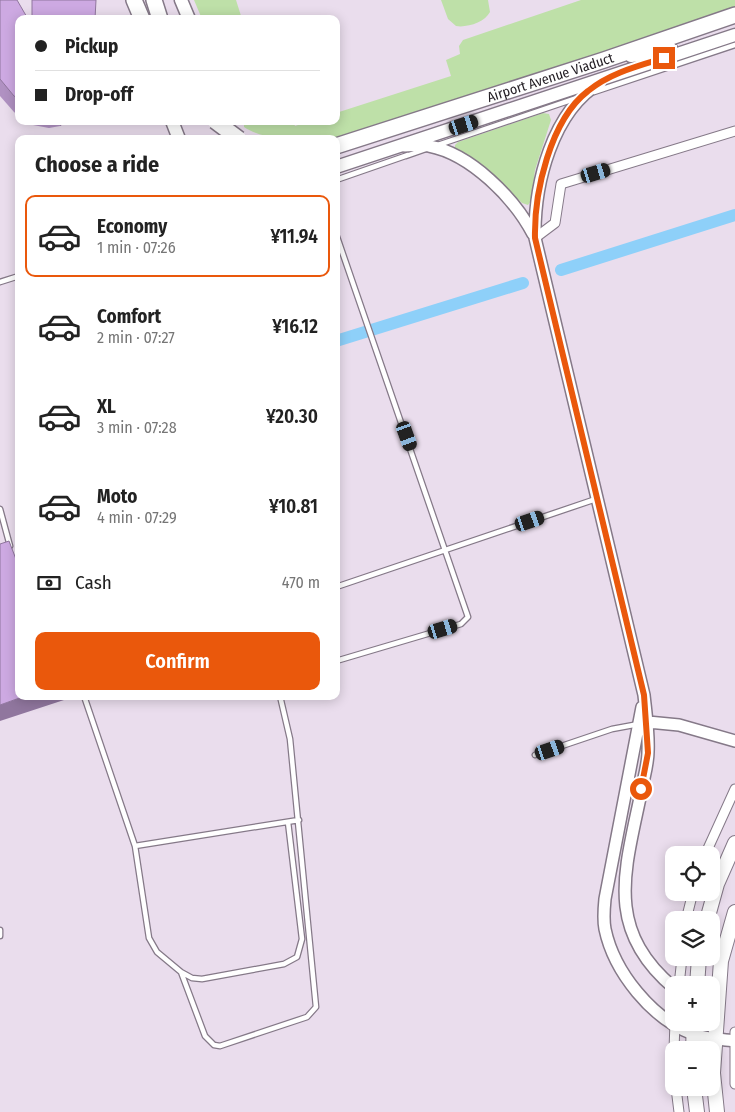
<!DOCTYPE html>
<html lang="en">
<head>
<meta charset="utf-8">
<style>
	:root { --surface:#fff; --page:#f2f2f2; --text:#222; --muted:#767676; --line:#e0e0e0; --accent:#ea580c }
	body { margin:0; font-family:"Fira Sans Condensed",sans-serif; background:var(--page); color:var(--text); height:100vh; display:flex; flex-direction:column; font-size:19px; white-space:nowrap }
	* { box-sizing:border-box; margin:0 }
	p { font-size:16px; color:var(--muted) }
	.icon { flex:none; width:28px; height:28px; fill:none; stroke:currentColor; stroke-width:2; stroke-linecap:round; stroke-linejoin:round }
	.map { position:relative; flex:1; overflow:hidden }
	.sheet { position:absolute; left:15px; top:135px; width:325px; height:565px; display:flex; flex-direction:column; background:var(--surface); border-radius:10px; box-shadow:0 2px 12px #0003 }
	.sheet>* { flex:none }
	.hud { position:absolute; left:15px; top:15px; width:325px; height:110px; border-radius:10px; box-shadow:0 2px 12px #0003; display:grid; align-content:center; height:110px; padding:0 20px; background:var(--surface) }
	.fabs { position:absolute; left:665px; top:846px; display:grid; gap:10px }
	.fabs a { display:grid; place-items:center; width:55px; height:55px; border-radius:10px; background:var(--surface); box-shadow:0 2px 12px #0003; font-size:25px }
	.end { position:absolute; width:22px; height:22px; margin:-11px; border:6px solid #ea580c; background:#fff; box-shadow:0 0 0 2px #fff }
	.from { border-radius:50% }
	.car { position:absolute; width:15px; height:30px; margin:-15px -8px; border-radius:6px; box-shadow:0 0 4px 1px #0007; background:linear-gradient(#222 24%,#8ab4d8 0 40%,#222 0 76%,#8ab4d8 0 86%,#222 0) }
	.hud b { display:flex; align-items:center; gap:18px; height:48px; font-size:19px }
	.hud b+b { border-top:1px solid var(--line) }
	.hud i { width:12px; height:12px; background:var(--text) }
	ul { padding:0; list-style:none }
	li { display:flex; align-items:center; gap:15px; height:82px; margin:0 10px 8px; padding:0 10px; border:2px solid transparent; border-radius:10px }
	li div { flex:1 }
	li b { display:block; font-size:19px }
	li em { font-style:normal; font-weight:600 }
	li.current { border-color:var(--accent) }
	li>.icon { width:45px; height:45px; stroke-width:1.5 }
	h2 { padding:0 20px; font-size:22px; line-height:60px }
	.pay { display:flex; align-items:center; gap:12px; height:55px; padding:0 20px; font-size:19px }
	.pay p { margin-inline-start:auto }
	.primary-button { display:flex; gap:10px; margin-top:auto; padding:10px 20px }
	.primary-button a { flex:1; height:58px; border-radius:10px; background:var(--accent); color:#fff; font-size:20px; font-weight:600; line-height:58px; text-align:center }
	.map>svg:first-child { display:block }
</style>
</head>
<body>
<div class="map">
<svg width="735" height="1112" viewBox="0 0 735 1112">
	<rect width="100%" height="100%" fill="#eadded"/>
	<!-- green -->
	<path fill="#bee0a8" d="M194 0H236L242 19H202Z
		M441 0H488L490 12C485 22 467 28 456 26L448 19Z
		M581 0H735V10L341 137C314 141 268 143 244 127V121H293L295 126 310 121H336V113L451 76 446 60 460 54 459 46 463 40Z
		M543 113 549 114 551 120 535 170 531 201 528 205 522 203 489 173 455 150V145L458 142Z"/>
	<g fill="none" stroke-linecap="round" stroke-linejoin="round">
		<!-- canal -->
		<path stroke="#8ed0f9" stroke-width="12" d="M561 270 735 215
			M336 341 523 283"/>
		<defs>
			<path id="service" d="M594 92 735 45
				M230 122V121
				M438 145 577 98
				M406 156 426 149
				M336 180 408 155
				M336 234 468 617 461 624 336 661
				M0 282 19 276
				M0 509 10 546
				M336 587 596 499
				M84 696 135 846 149 938 157 952 181 972 205 1036 214 1045 220 1046 307 1017 316 1007 290 739 280 696
				M535 755 612 729 639 724
				M135 846 299 820
				M0 930V936
				M181 972 192 978 202 979 284 964 297 957 302 939 288 822"/>
			<path id="minor" d="M535 238 555 223 561 184 735 131
				M705 855 735 789
				M686 920 693 892
				M679 985 682 958
				M735 1032V1084
				M674 1050 675 1022
				M676 1088 679 1112"/>
			<path id="tertiary" d="M601 82C552 111 534 184 535 238L644 695C646 714 649 733 648 752 648 765 643 780 641 793 625 871 604 929 674 988
				M405 146C413 146 422 144 429 146 471 154 514 198 533 234
				M642 707 605 899C604 909 603 919 605 929 614 972 652 1019 693 1034 706 1039 721 1039 734 1041
				M648 722 679 725 735 741"/>
			<path id="secondary" d="M181 0 189 19
				M631 56 671 49
				M172 121 179 139
				M336 167 735 35"/>
			<path id="primary" d="M707 920 717 884 735 843
				M697 985 699 958
				M693 1050 694 1022
				M694 1088 697 1112
				M717 1112 713 1073 721 961 735 912"/>
			<g id="trunk">
				<path d="M134 0 142 19"/>
				<path d="M154 0 160 19"/>
				<path id="s1" d="M336 146 604 60 735 15"/>
			</g>
		</defs>
		<!-- service casing -->
		<use href="#service" stroke="#857988" stroke-width="7"/>
		<!-- minor casing -->
		<use href="#minor" stroke="#857988" stroke-width="11"/>
		<!-- tertiary casing -->
		<use href="#tertiary" stroke="#857988" stroke-width="14"/>
		<!-- secondary casing -->
		<use href="#secondary" stroke="#857988" stroke-width="15"/>
		<!-- primary casing -->
		<use href="#primary" stroke="#857988" stroke-width="16"/>
		<!-- trunk casing -->
		<use href="#trunk" stroke="#857988" stroke-width="18"/>
		<!-- service -->
		<use href="#service" stroke="#fff" stroke-width="4.5"/>
		<!-- minor -->
		<use href="#minor" stroke="#fff" stroke-width="9"/>
		<!-- tertiary -->
		<use href="#tertiary" stroke="#fff" stroke-width="11"/>
		<!-- secondary -->
		<use href="#secondary" stroke="#fff" stroke-width="12"/>
		<!-- primary -->
		<use href="#primary" stroke="#fff" stroke-width="14"/>
		<!-- trunk -->
		<use href="#trunk" stroke="#fff" stroke-width="15"/>
		<defs>
			<path id="trunk-bridge" d="M215 121 239 139"/>
		</defs>
		<!-- trunk-bridge casing -->
		<use href="#trunk-bridge" stroke="#857988" stroke-width="18" stroke-linecap="butt"/>
		<!-- trunk-bridge -->
		<use href="#trunk-bridge" stroke="#fff" stroke-width="15"/>
	</g>
	<!-- wall -->
	<path fill="#b091c2" d="M0 0 19 19V116L14 112 0 96Z
		M27 121H68L60 126 49 128 33 125Z"/>
	<!-- shaded-wall -->
	<path fill="#90769e" d="M60 121H68L60 126Z
		M25 696H64V700L0 721V705Z"/>
	<!-- building -->
	<path fill="#cda9e2" stroke="#90769e" d="M0 0H17L28 19H19V99L14 96 0 79Z
		M32 0H96L95 19H32Z
		M9 541 19 567V696H25L0 705V544Z"/>
	<g fill="none" stroke-linecap="round" stroke-linejoin="round">
		<!-- route -->
		<path stroke="#ea580c" stroke-width="6" d="M641 789 648 753 644 695 535 238C534 193 550 120 588 91 610 73 638 66 664 58"/>
	</g>
	<g text-anchor="middle" dominant-baseline="central" stroke-width="4" stroke-linejoin="round" paint-order="stroke">
		<!-- street labels -->
		<g font-size="14" fill="#211c22" stroke="#eadded">
			<text stroke="none"><textPath href="#s1" startOffset="225">Airport Avenue Viaduct</textPath></text>
		</g>
	</g>
</svg>
<div class="fabs">
<a><svg class="icon" aria-label="locate" viewBox="0 0 24 24"><circle cx="12" cy="12" r="6"/><path d="M12 2v4M12 18v4M2 12h4M18 12h4"/></svg></a>
<a><svg class="icon" aria-label="layers" viewBox="0 0 24 24"><path d="M12 4l9 5-9 5-9-5zM3 14l9 5 9-5"/></svg></a>
<a>+</a>
<a>−</a>
</div>
<i class="end from" style="left:641px;top:789px"></i>
<i class="end" style="left:664px;top:58px"></i>
<i class="car" style="left:464px;top:125px;rotate:72deg"></i>
<i class="car" style="left:596px;top:173px;rotate:73deg"></i>
<i class="car" style="left:407px;top:436px;rotate:160deg"></i>
<i class="car" style="left:530px;top:521px;rotate:71deg"></i>
<i class="car" style="left:443px;top:629px;rotate:73deg"></i>
<i class="car" style="left:550px;top:750px;rotate:71deg"></i>
<div class="hud">
<b><i class="from"></i>Pickup</b>
<b><i></i>Drop-off</b>
</div>
<section class="sheet">
<h2>Choose a ride</h2>
<ul>
<li class="current"><svg class="icon" aria-label="car" viewBox="0 0 24 24"><path d="M5 17H2v-5l4-1 3-4h7l3 4 3 1v5h-3M9 17h6M6 11h13"/><circle cx="7" cy="17" r="2"/><circle cx="17" cy="17" r="2"/></svg><div><b>Economy</b><p>1 min · 07:26</p></div><em>¥11.94</em></li>
<li><svg class="icon" aria-label="car" viewBox="0 0 24 24"><path d="M5 17H2v-5l4-1 3-4h7l3 4 3 1v5h-3M9 17h6M6 11h13"/><circle cx="7" cy="17" r="2"/><circle cx="17" cy="17" r="2"/></svg><div><b>Comfort</b><p>2 min · 07:27</p></div><em>¥16.12</em></li>
<li><svg class="icon" aria-label="car" viewBox="0 0 24 24"><path d="M5 17H2v-5l4-1 3-4h7l3 4 3 1v5h-3M9 17h6M6 11h13"/><circle cx="7" cy="17" r="2"/><circle cx="17" cy="17" r="2"/></svg><div><b>XL</b><p>3 min · 07:28</p></div><em>¥20.30</em></li>
<li><svg class="icon" aria-label="car" viewBox="0 0 24 24"><path d="M5 17H2v-5l4-1 3-4h7l3 4 3 1v5h-3M9 17h6M6 11h13"/><circle cx="7" cy="17" r="2"/><circle cx="17" cy="17" r="2"/></svg><div><b>Moto</b><p>4 min · 07:29</p></div><em>¥10.81</em></li>
</ul>
<div class="pay"><svg class="icon" aria-label="cash" viewBox="0 0 24 24"><path d="M3 7h18v10H3z"/><circle cx="12" cy="12" r="2"/></svg>Cash<p>470 m</p></div>
<div class="primary-button"><a>Confirm</a></div>
</section>
</div>
</body>
</html>
